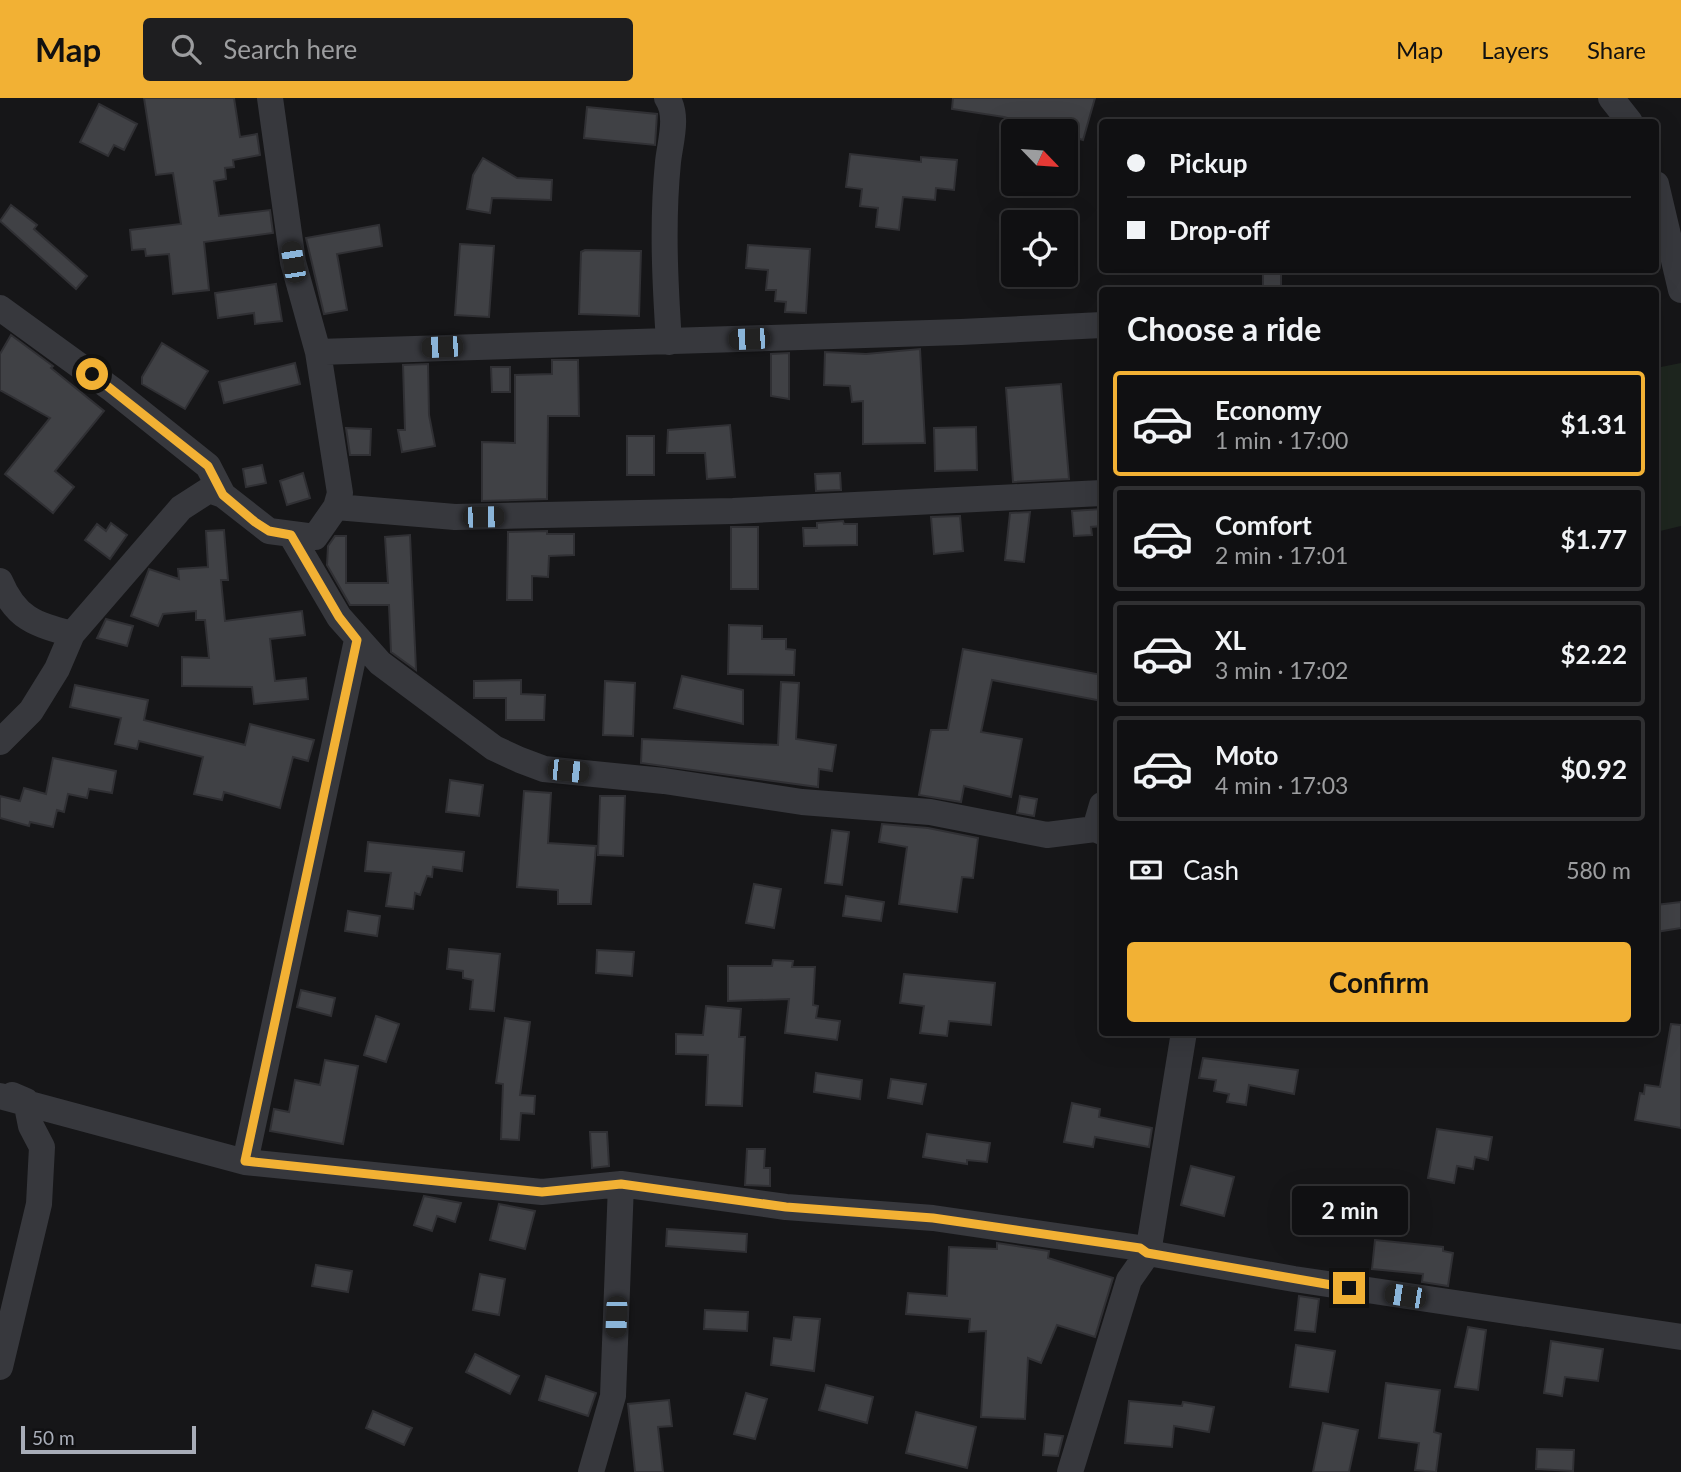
<!DOCTYPE html>
<html lang="en">
<head>
<meta charset="utf-8">
<style>
	:root { --surface:#101012; --page:#1e1e20; --text:#f1f3f6; --muted:#9c9d9f; --line:#303032; --accent:#f2b134 }
	body { margin:0; font-family:Lato,sans-serif; background:var(--page); color:var(--text); height:100vh; display:flex; flex-direction:column; font-size:26px; white-space:nowrap }
	* { box-sizing:border-box; margin:0 }
	p { font-size:23px; color:var(--muted) }
	.icon { flex:none; width:38px; height:38px; fill:none; stroke:currentColor; stroke-width:2; stroke-linecap:round; stroke-linejoin:round }
	.map { position:relative; flex:1; overflow:hidden }
	.panel { position:absolute; left:1099px; top:189px; width:560px; height:749px; display:flex; flex-direction:column; background:var(--surface); border-radius:7px; box-shadow:0 7px 28px #0002,0 0 0 2px var(--line) }
	.panel>* { flex:none }
	.top-card { position:absolute; left:1099px; top:21px; width:560px; height:154px; border-radius:7px; box-shadow:0 7px 28px #0002,0 0 0 2px var(--line); display:grid; align-content:center; height:154px; padding:0 28px; background:var(--surface) }
	.needle { width:46px; rotate:115deg }
	.tools { position:absolute; left:1001px; top:21px; display:grid; gap:14px }
	.tools a { display:grid; place-items:center; width:77px; height:77px; border-radius:7px; background:var(--surface); box-shadow:0 7px 28px #0002,0 0 0 2px var(--line); font-size:35px }
	.scale { position:absolute; left:21px; bottom:18px; width:175px; box-sizing:border-box; padding-left:7px; border:4px solid #a8adb8; border-top:0; font-size:19px; line-height:24px; white-space:nowrap; color:#a8adb8; -webkit-text-stroke:5px #111113; paint-order:stroke }
	.end { position:absolute; width:32px; height:32px; margin:-16px; border:9px solid #f2b134; background:#111; box-shadow:0 0 0 4px #111 }
	.from { border-radius:50% }
	.bubble { position:absolute; height:49px; border-radius:7px; background:var(--surface); box-shadow:0 7px 28px #0002,0 0 0 2px var(--line); font-size:23px; font-weight:700; line-height:49px; text-align:center }
	.car { position:absolute; width:21px; height:42px; margin:-21px -10px; border-radius:9px; box-shadow:0 0 5px 2px #0007; background:linear-gradient(#222 24%,#8ab4d8 0 40%,#222 0 76%,#8ab4d8 0 86%,#222 0) }
	.top-card b { display:flex; align-items:center; gap:24px; height:66px; font-size:26px }
	.top-card b+b { border-top:2px solid var(--line) }
	.top-card i { width:18px; height:18px; background:var(--text) }
	ul { padding:0; list-style:none }
	li { display:flex; align-items:center; gap:21px; height:105px; margin:0 14px 10px; padding:0 14px; border:4px solid var(--line); border-radius:7px }
	li div { flex:1 }
	li b { display:block; font-size:26px }
	li em { font-style:normal; font-weight:700 }
	li.on { border-color:var(--accent) }
	li>.icon { width:63px; height:63px; stroke-width:1.5 }
	h2 { padding:0 28px; font-size:32px; line-height:84px }
	.pay { display:flex; align-items:center; gap:18px; height:77px; padding:0 28px; font-size:26px }
	.pay p { margin-inline-start:auto }
	.button { display:flex; gap:14px; margin-top:auto; padding:14px 28px }
	.button a { flex:1; height:80px; border-radius:7px; background:var(--accent); color:#111; font-size:28px; font-weight:700; line-height:80px; text-align:center }
	header { display:flex; align-items:center; gap:42px; box-sizing:border-box; height:98px; padding:0 35px; background:var(--accent); color:#111 }
	header strong { font-size:33px }
	nav { display:flex; gap:38px; margin-inline-start:auto; font-size:24px }
	.search { width:490px; height:63px; background:var(--page); display:flex; align-items:center; gap:18px; box-sizing:border-box; padding:0 24px; border-radius:7px; color:var(--muted); font-size:26px }
	.map>svg:first-child { display:block }
</style>
</head>
<body>
<header>
<strong>Map</strong>
<div class="search"><svg class="icon" aria-label="search" viewBox="0 0 24 24"><circle cx="10" cy="10" r="6"/><path d="M15 15l6 6"/></svg>Search here</div>
<nav><a>Map</a><a>Layers</a><a>Share</a></nav>
</header>
<div class="map">
<svg width="1681" height="1374" viewBox="0 0 1681 1374">
	<rect width="100%" height="100%" fill="#161618"/>
	<!-- green -->
	<path fill="#1e261f" d="M1681 265V428L1656 434V270Z"/>
	<!-- building -->
	<path fill="#404145" stroke="#303034" stroke-width="2" d="M144 0H234L240 39 257 36 260 57 233 62 234 69 225 70 226 81 214 83 219 118 270 112 273 135 204 144 209 192 173 196 169 156 146 158 145 151 132 152 130 132 181 126 173 75 156 77Z
		M953 0H1095L1083 42 1066 37V33H1053L1004 19 952 11Z
		M99 6 137 26 124 52 114 47 108 58 80 44Z
		M587 9 657 16 655 47 584 40Z
		M850 56 921 64V59L957 62 954 92 936 90 935 102 903 99 899 132 876 129 878 110 860 108 862 91 846 89Z
		M483 60 517 80 552 82 551 102 492 100 490 115 467 111 473 77Z
		M11 107 37 127 34 131 87 178 76 191 0 123Z
		M379 127 382 148 337 156 347 212 324 216 306 140Z
		M460 146 494 148 489 219 455 217Z
		M748 147 810 151 806 215 785 214 786 204 775 203 776 192H766L768 172 746 170Z
		M585 152 641 153 639 218 579 216 581 154Z
		M1263 172H1281V192H1263Z
		M276 186 282 223 255 226 254 215 218 220 215 195Z
		M11 237 53 268 51 270 104 313 55 373 74 389 53 415 5 376 50 320 0 292V256Z
		M162 245 208 273 185 311 142 286V279Z
		M920 251 925 345 863 346V303L852 304 850 288 824 287 825 254 866 256Z
		M789 255V301L771 298V256Z
		M552 262H578L579 318H548L547 401 482 403V344L515 345V277L552 276Z
		M295 265 300 286 224 305 219 284Z
		M428 266 429 317 435 348 402 354 398 332H405L403 267Z
		M491 269H510V294H492Z
		M1061 286 1069 381 1013 384 1006 290Z
		M730 327 735 379 707 381 705 355H667L668 332Z
		M976 329 977 372 935 373 934 330Z
		M346 330 371 331 370 357H350Z
		M627 338H654V377H627Z
		M262 367 266 385 246 389 243 371Z
		M303 375 310 400 287 407 280 383Z
		M840 375 841 392 816 393 815 376Z
		M1102 411V428L1091 429 1092 437 1074 438 1072 413Z
		M1030 414 1024 464 1005 462 1010 415Z
		M960 418 963 453 934 456 931 419Z
		M843 423 844 426H857V447L804 448 803 430H817V425Z
		M111 425 127 437 110 461 85 442 97 426 106 433Z
		M731 429H758V491H731Z
		M224 432 228 482H221L225 523 302 513 305 537 270 541 275 583 306 580 308 601 254 606 252 589 182 588V559L209 560 205 522H196V513L163 516 158 528 131 518 149 471 179 481 178 471 208 469 206 433Z
		M547 433V436H574V457L549 458 548 479 532 478V502H507L508 434Z
		M410 437 416 572 391 554 389 507H350L327 467 328 448 335 438H346V485H388L385 439Z
		M106 521 133 528 127 548 97 540Z
		M729 527 762 528V541H786V551L795 552 794 577 728 576Z
		M963 551 1102 577V603L992 582 981 634 1022 641 1011 699 964 688 961 704 919 697 931 632H948Z
		M682 578 743 592V626L674 610Z
		M521 582V596L545 597 544 622H506V600H474V583Z
		M605 583 635 585 633 638 603 637Z
		M781 584 799 585 796 641 836 647 832 673 819 671 818 689 641 665 642 641 778 647Z
		M75 587 148 602 144 622 245 647 250 626 314 642 308 663 293 659 280 710 224 694 222 702 194 696 203 659 139 643 137 651 115 646 121 620 70 609Z
		M53 660 116 673 112 695 89 691 87 700 68 696 64 714 57 712 53 729 30 724 29 728 0 720V698L20 703 24 690 46 696Z
		M450 682 483 687 479 718 446 714Z
		M524 693 551 695 548 745 596 748 591 806H558V792L517 789Z
		M600 698H625L623 758 598 757Z
		M1020 698 1037 701 1034 718 1017 715Z
		M882 726 928 730 978 740 973 780 962 779 957 814 899 806 907 749 879 744Z
		M832 732 849 734 842 787 825 785Z
		M368 744 464 754 462 773 433 769 432 779 427 778 420 797 415 795 413 811 386 808 391 775 365 773Z
		M754 786 781 791 774 830 746 825Z
		M846 798 884 804 881 823 843 818Z
		M1681 804V830L1656 834V807Z
		M348 813 380 818 377 838 345 833Z
		M449 851 500 856 494 913 470 911 473 882 463 880V873L447 871Z
		M597 852 634 854 632 878 596 875Z
		M773 862 793 863 792 869H815L813 907 818 908 816 920 840 923 837 942 785 935 789 901 728 903V868H772Z
		M904 876 995 885 991 927 949 923 947 938 920 935 924 908 900 905Z
		M301 892 335 900 331 918 297 909Z
		M706 908 741 911 739 939H745L742 1008 706 1007 708 957 676 956V936L703 937Z
		M376 918 399 926 386 964 364 957Z
		M505 920 530 924 520 997 535 998 534 1016 521 1015 519 1042 501 1041 503 986 496 985Z
		M1671 926 1681 927V1030L1635 1022 1640 995 1644 996 1645 987 1660 989Z
		M1203 960 1298 972 1294 996 1249 987 1246 1007 1227 1004 1229 996 1214 993 1216 982 1199 980Z
		M325 962 358 968 343 1046 270 1033 274 1011 289 1014 295 982 320 987Z
		M816 975 862 982 860 1001 814 994Z
		M891 981 926 986 922 1006 888 1000Z
		M1072 1005 1100 1011 1099 1019 1152 1030 1149 1049 1095 1039 1093 1049 1064 1044Z
		M1437 1031 1492 1039 1488 1062 1475 1059 1473 1071 1457 1068 1454 1085 1428 1080Z
		M590 1034H607L609 1068 592 1070Z
		M927 1036 990 1045 987 1064 967 1062V1066L923 1059Z
		M747 1051H765L764 1070H770V1088L745 1087Z
		M1191 1068 1234 1079 1224 1118 1181 1107Z
		M424 1098 461 1105 455 1124 437 1118 432 1133 414 1127Z
		M499 1106 535 1113 525 1151 490 1142Z
		M667 1131 747 1136 746 1154 666 1148Z
		M1375 1142 1443 1149V1153L1453 1155 1448 1188 1422 1184 1423 1176 1372 1171Z
		M997 1145 1049 1153 1048 1160 1113 1180 1095 1239 1057 1227 1041 1265 1028 1260 1025 1321 981 1319 986 1233 969 1234 970 1221 906 1216 908 1195 947 1198 949 1149 997 1151Z
		M316 1167 352 1173 348 1194 312 1188Z
		M480 1176 505 1181 499 1217 473 1212Z
		M1299 1198 1319 1201 1315 1234 1295 1232Z
		M705 1212 748 1214 747 1233 704 1231Z
		M794 1219 820 1221 814 1273 771 1267 774 1240 791 1242Z
		M1468 1229 1486 1232 1478 1292 1455 1289Z
		M1551 1243 1603 1251 1598 1283 1565 1279 1562 1298 1544 1295Z
		M1296 1247 1335 1253 1328 1294 1290 1289Z
		M475 1256 519 1278 510 1296 466 1274Z
		M546 1278 596 1295 588 1318 539 1302Z
		M1386 1285 1440 1292 1434 1334 1441 1336 1436 1374 1415 1372 1419 1345 1379 1340Z
		M826 1287 873 1299 867 1325 819 1312Z
		M746 1295 767 1301 755 1341 734 1336Z
		M669 1302 672 1328 658 1329 663 1374H635L628 1306Z
		M1129 1303 1182 1308 1183 1304 1214 1309 1209 1334 1174 1328 1172 1349 1125 1345Z
		M373 1313 412 1330 404 1347 366 1330Z
		M916 1314 976 1329 967 1370 906 1355Z
		M1323 1325 1358 1332 1349 1374H1313Z
		M1045 1336 1063 1338 1058 1358 1043 1357Z
		M1537 1351 1574 1352 1573 1373 1536 1371Z"/>
	<g fill="none" stroke-linecap="round" stroke-linejoin="round">
		<!-- street -->
		<path stroke="#37383d" stroke-width="26" d="M270 0 293 164 318 254
			M667 0C679 17 670 45 668 64 662 124 665 184 669 244
			M1611 0 1630 24
			M1656 86 1681 192
			M0 210 113 292 208 368 223 397
			M336 409 455 419 733 413 1102 395
			M291 437 339 519 380 565 494 650 520 662 544 671 664 683 802 704 930 714 1047 737 1095 731
			M0 483C16 521 35 526 72 536
			M0 644 31 613 57 571 72 536 181 410 209 392 223 397 269 433 315 439 336 409 340 395 318 254 961 234 1102 227
			M1102 707 1095 731 1102 734
			M0 998 245 1064 542 1094 621 1086 786 1109 933 1120 1140 1150 1148 1155 1294 1181 1681 1239
			M245 1064 357 542
			M0 1269 39 1106 42 1049 31 1028 26 1003 12 997
			M591 1374 613 1298 621 1086
			M1070 1374 1129 1182 1148 1155 1184 934"/>
	</g>
	<g fill="none" stroke-linecap="round" stroke-linejoin="round">
		<!-- route -->
		<path stroke="#f2b134" stroke-width="9" d="M92 276 208 368 223 397 255 424 269 433 291 437 339 519 357 542 245 1063 542 1094 621 1086 786 1109 933 1120 1140 1150 1147 1155 1349 1190"/>
	</g>
</svg>
<div class="tools">
<a><svg class="needle" viewBox="-14 -14 28 28"><path d="M0-13l5 13h-10z" fill="#e53935"/><path d="M0 13l5-13h-10z" fill="#9c9d9f"/></svg></a>
<a><svg class="icon" aria-label="locate" viewBox="0 0 24 24"><circle cx="12" cy="12" r="6"/><path d="M12 2v4M12 18v4M2 12h4M18 12h4"/></svg></a>
</div>
<div class="scale">50 m</div>
<i class="end from" style="left:92px;top:276px"></i>
<i class="end" style="left:1349px;top:1190px"></i>
<div class="bubble" style="left:1292px;top:1088px;width:116px">2 min</div>
<i class="car" style="left:293px;top:164px;rotate:351deg"></i>
<i class="car" style="left:749px;top:241px;rotate:268deg"></i>
<i class="car" style="left:442px;top:249px;rotate:268deg"></i>
<i class="car" style="left:483px;top:419px;rotate:89deg"></i>
<i class="car" style="left:568px;top:673px;rotate:96deg"></i>
<i class="car" style="left:1405px;top:1198px;rotate:279deg"></i>
<i class="car" style="left:616px;top:1219px;rotate:182deg"></i>
<div class="top-card">
<b><i class="from"></i>Pickup</b>
<b><i></i>Drop-off</b>
</div>
<section class="panel">
<h2>Choose a ride</h2>
<ul>
<li class="on"><svg class="icon" aria-label="car" viewBox="0 0 24 24"><path d="M5 17H2v-5l4-1 3-4h7l3 4 3 1v5h-3M9 17h6M6 11h13"/><circle cx="7" cy="17" r="2"/><circle cx="17" cy="17" r="2"/></svg><div><b>Economy</b><p>1 min · 17:00</p></div><em>$1.31</em></li>
<li><svg class="icon" aria-label="car" viewBox="0 0 24 24"><path d="M5 17H2v-5l4-1 3-4h7l3 4 3 1v5h-3M9 17h6M6 11h13"/><circle cx="7" cy="17" r="2"/><circle cx="17" cy="17" r="2"/></svg><div><b>Comfort</b><p>2 min · 17:01</p></div><em>$1.77</em></li>
<li><svg class="icon" aria-label="car" viewBox="0 0 24 24"><path d="M5 17H2v-5l4-1 3-4h7l3 4 3 1v5h-3M9 17h6M6 11h13"/><circle cx="7" cy="17" r="2"/><circle cx="17" cy="17" r="2"/></svg><div><b>XL</b><p>3 min · 17:02</p></div><em>$2.22</em></li>
<li><svg class="icon" aria-label="car" viewBox="0 0 24 24"><path d="M5 17H2v-5l4-1 3-4h7l3 4 3 1v5h-3M9 17h6M6 11h13"/><circle cx="7" cy="17" r="2"/><circle cx="17" cy="17" r="2"/></svg><div><b>Moto</b><p>4 min · 17:03</p></div><em>$0.92</em></li>
</ul>
<div class="pay"><svg class="icon" aria-label="cash" viewBox="0 0 24 24"><path d="M3 7h18v10H3z"/><circle cx="12" cy="12" r="2"/></svg>Cash<p>580 m</p></div>
<div class="button"><a>Confirm</a></div>
</section>
</div>
</body>
</html>
